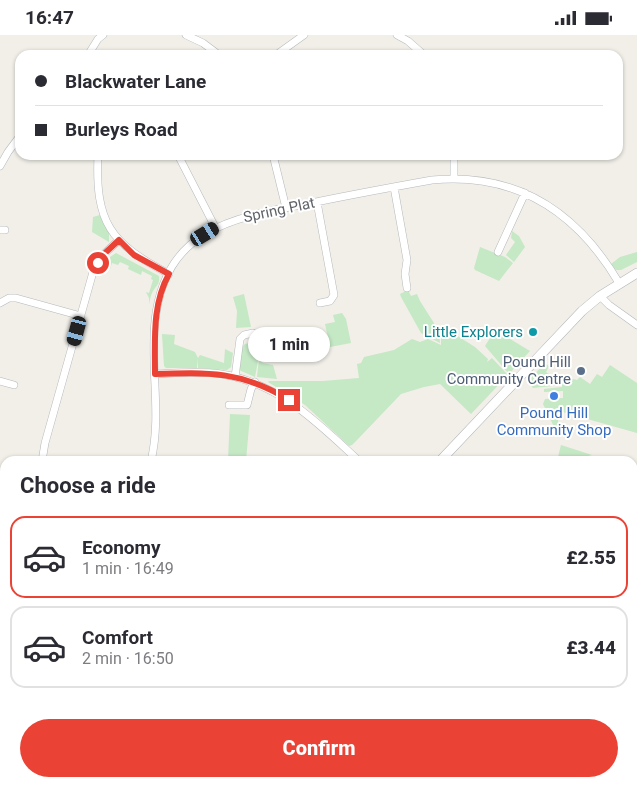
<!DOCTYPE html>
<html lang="en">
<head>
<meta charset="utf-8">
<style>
	:root { --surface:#fff; --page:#f7f7f7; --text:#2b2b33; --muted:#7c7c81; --line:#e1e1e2; --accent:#ea4335 }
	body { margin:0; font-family:Roboto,sans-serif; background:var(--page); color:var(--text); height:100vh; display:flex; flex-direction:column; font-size:19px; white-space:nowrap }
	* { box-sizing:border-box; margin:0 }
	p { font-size:16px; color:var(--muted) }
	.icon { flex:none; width:28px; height:28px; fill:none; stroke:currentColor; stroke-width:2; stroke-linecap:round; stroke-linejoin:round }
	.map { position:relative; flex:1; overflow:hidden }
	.details { position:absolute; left:0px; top:421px; width:638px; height:331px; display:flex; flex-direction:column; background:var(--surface); border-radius:15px 15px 0 0; box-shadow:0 1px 4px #0004 }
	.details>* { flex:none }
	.guide { position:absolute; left:15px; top:15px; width:608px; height:110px; border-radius:15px; box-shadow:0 1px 4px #0004; display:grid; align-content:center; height:110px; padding:0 20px; background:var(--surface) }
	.end { position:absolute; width:22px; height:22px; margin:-11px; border:6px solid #ea4335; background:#fff; box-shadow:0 0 0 2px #fff }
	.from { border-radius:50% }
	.bubble { position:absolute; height:35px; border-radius:18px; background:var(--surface); box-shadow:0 1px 4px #0004; font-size:16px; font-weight:800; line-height:35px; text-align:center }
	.car { position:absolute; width:15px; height:30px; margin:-15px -8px; border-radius:6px; box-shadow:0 0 4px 1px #0007; background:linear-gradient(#222 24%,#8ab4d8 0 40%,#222 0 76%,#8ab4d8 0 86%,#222 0) }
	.guide b { display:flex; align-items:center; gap:18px; height:48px; font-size:19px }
	.guide b+b { border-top:1px solid var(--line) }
	.guide i { width:12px; height:12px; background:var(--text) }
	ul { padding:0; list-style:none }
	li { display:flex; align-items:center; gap:15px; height:82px; margin:0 10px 8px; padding:0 10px; border:2px solid var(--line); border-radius:15px }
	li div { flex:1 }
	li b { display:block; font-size:19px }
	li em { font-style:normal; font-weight:800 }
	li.on { border-color:var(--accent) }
	li>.icon { width:45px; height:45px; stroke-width:1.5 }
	h2 { padding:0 20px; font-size:22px; line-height:60px }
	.button { display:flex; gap:10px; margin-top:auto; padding:10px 20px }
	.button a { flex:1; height:58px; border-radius:30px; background:var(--accent); color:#fff; font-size:20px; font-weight:800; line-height:58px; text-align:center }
	.status { display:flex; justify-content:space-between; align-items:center; height:35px; padding:0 25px; background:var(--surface); direction:ltr }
	.status svg { height:14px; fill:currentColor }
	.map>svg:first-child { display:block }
</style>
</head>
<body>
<div class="status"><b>16:47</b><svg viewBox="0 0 49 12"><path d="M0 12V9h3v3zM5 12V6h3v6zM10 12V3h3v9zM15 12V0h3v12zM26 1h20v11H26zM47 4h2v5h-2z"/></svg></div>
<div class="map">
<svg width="637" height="752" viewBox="0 0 637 752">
	<rect width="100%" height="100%" fill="#f1efe8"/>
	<!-- commercial -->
	<path fill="#fef7e0" d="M311 748H368L367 752H311Z"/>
	<!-- green -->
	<path fill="#c5e8c5" d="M100 180 109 198V207L92 197 93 182Z
		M512 196 519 201 525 212 514 227 506 220 515 207 511 203Z
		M480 212 505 222 513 228 499 246 475 235 474 233Z
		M637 217V227L621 235H616L611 229 620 222Z
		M116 218 159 241C160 249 157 250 153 256 151 259 150 265 149 269V263L146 257 149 258 153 245 151 244 152 241 142 236 141 240 128 234 129 231 120 227 118 230 112 228 110 234 103 231 107 224Z
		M408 255 411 261 417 259 420 266 439 296 440 308 421 298 401 262 400 259Z
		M244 259 251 292 236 293 237 276 233 262Z
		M342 278 346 284 351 308 330 312 325 289 335 287 333 280Z
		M448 295 475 312 488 324 487 327 492 323 508 340 471 379 440 349 424 352 401 359 358 404 352 410 349 411 305 370 268 347 269 346H323L359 343 357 329 361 328 364 322 394 315 412 304 420 307 428 304 441 310V299Z
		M495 295 530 316 509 339 485 311Z
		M162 299 175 300 174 309 195 317 198 323 200 320 224 328 225 314 233 318 231 332 227 335 198 333V323L197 333H166L164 331Z
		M254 307 258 326 255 342 239 335 242 312 245 309Z
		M259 323 263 328 273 330 277 344 257 342Z
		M545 328 549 331 546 337 552 342 555 339 565 347 569 343 577 345 580 342 590 349 597 339 602 342 610 330 637 348V398L559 376 557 398 543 369 545 364 563 363V356L544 357V354L562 352V350L533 353 528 346Z
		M230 379 250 380 246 426H228Z
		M561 410 592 420 568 426H557Z
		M0 569 5 599V685L0 684Z
		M0 699 5 700V748H18V752H0Z"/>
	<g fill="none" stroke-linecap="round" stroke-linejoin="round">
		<defs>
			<path id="minor" d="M186 0 203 8 219 20
				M397 0 408 6 424 20
				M88 20 98 4 103 0
				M276 20 304 0
				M98 120C95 188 110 208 169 239
				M178 120 215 192
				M273 120 286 173
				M0 131 8 117 20 101
				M454 144V120
				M394 152 407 225 405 239 407 253
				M317 167 334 260 330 266 320 268
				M0 195H5
				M498 217 525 158
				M600 261 609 270 637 290
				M0 268 9 263H16L81 281
				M155 339C177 338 200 336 221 339 279 348 318 388 359 426
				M235 342 240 304 244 300 253 298
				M0 346 14 350
				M229 370H247L251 354 255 347
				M42 426 45 408 93 237 104 219 119 205
				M151 426C162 380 150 333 155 286 165 190 238 182 316 167 355 159 393 152 432 145 516 137 577 177 619 248
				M632 437 637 439
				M632 501 637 495
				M632 612 637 608
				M632 650 637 654
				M567 752 568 748"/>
			<path id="tertiary" d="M440 426 582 276 600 261 637 238
				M417 752 419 748"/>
			<path id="secondary" d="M0 692H5
				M632 746 637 747"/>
		</defs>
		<!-- minor casing -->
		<use href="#minor" stroke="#b5b8bc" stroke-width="8"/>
		<!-- tertiary casing -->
		<use href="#tertiary" stroke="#b5b8bc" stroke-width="10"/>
		<!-- secondary casing -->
		<use href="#secondary" stroke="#b6babf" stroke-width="11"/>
		<!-- minor -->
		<use href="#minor" stroke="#fff" stroke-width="7"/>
		<!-- tertiary -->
		<use href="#tertiary" stroke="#fff" stroke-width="9"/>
		<!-- secondary -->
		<use href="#secondary" stroke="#fff" stroke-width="10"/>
	</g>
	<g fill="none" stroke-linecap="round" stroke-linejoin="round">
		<!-- route -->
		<path stroke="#ea4335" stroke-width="6" d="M98 228 104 219 119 205 134 220 169 239C152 269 155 305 155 339 208 337 242 336 289 365"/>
	</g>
	<!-- markers -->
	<circle fill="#0f9aa8" stroke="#fff" stroke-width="2" cx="533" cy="297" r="5"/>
	<circle fill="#5c6f8a" stroke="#fff" stroke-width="2" cx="581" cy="336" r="5"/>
	<circle fill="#3f7fe0" stroke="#fff" stroke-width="2" cx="554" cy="361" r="5"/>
	<g text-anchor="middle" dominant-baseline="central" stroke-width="4" stroke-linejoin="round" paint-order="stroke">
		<!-- street labels -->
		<g font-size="15" fill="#5f6368" stroke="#fff">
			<text transform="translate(279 175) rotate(-12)">Spring Plat</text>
		</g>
		<!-- culture labels -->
		<g font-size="15" fill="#0d838f" stroke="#fff" text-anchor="end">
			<text x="523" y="297">Little Explorers</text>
		</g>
		<!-- service labels -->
		<g font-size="15" fill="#4e5e75" stroke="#fff" text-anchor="end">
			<text x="571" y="327">Pound Hill<tspan x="571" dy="17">Community Centre</tspan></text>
		</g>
		<!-- shop labels -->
		<g font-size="15" fill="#366cbe" stroke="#fff">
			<text x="554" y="378">Pound Hill<tspan x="554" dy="17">Community Shop</tspan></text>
		</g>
	</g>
</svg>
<i class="end from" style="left:98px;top:228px"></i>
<i class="end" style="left:289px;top:365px"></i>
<div class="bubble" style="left:248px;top:292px;width:82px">1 min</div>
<i class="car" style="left:205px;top:199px;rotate:59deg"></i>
<i class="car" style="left:77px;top:296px;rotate:195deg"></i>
<div class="guide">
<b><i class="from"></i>Blackwater Lane</b>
<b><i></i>Burleys Road</b>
</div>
<section class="details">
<h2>Choose a ride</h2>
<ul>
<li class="on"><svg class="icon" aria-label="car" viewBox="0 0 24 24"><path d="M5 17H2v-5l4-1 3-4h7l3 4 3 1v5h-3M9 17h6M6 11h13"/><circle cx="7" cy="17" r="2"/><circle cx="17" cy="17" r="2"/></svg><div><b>Economy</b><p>1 min · 16:49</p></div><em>£2.55</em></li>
<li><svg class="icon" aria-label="car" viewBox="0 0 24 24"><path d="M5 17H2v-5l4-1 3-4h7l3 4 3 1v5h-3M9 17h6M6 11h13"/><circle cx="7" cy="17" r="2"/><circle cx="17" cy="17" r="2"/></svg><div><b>Comfort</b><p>2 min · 16:50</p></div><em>£3.44</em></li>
</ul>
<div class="button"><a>Confirm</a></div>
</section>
</div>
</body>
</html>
